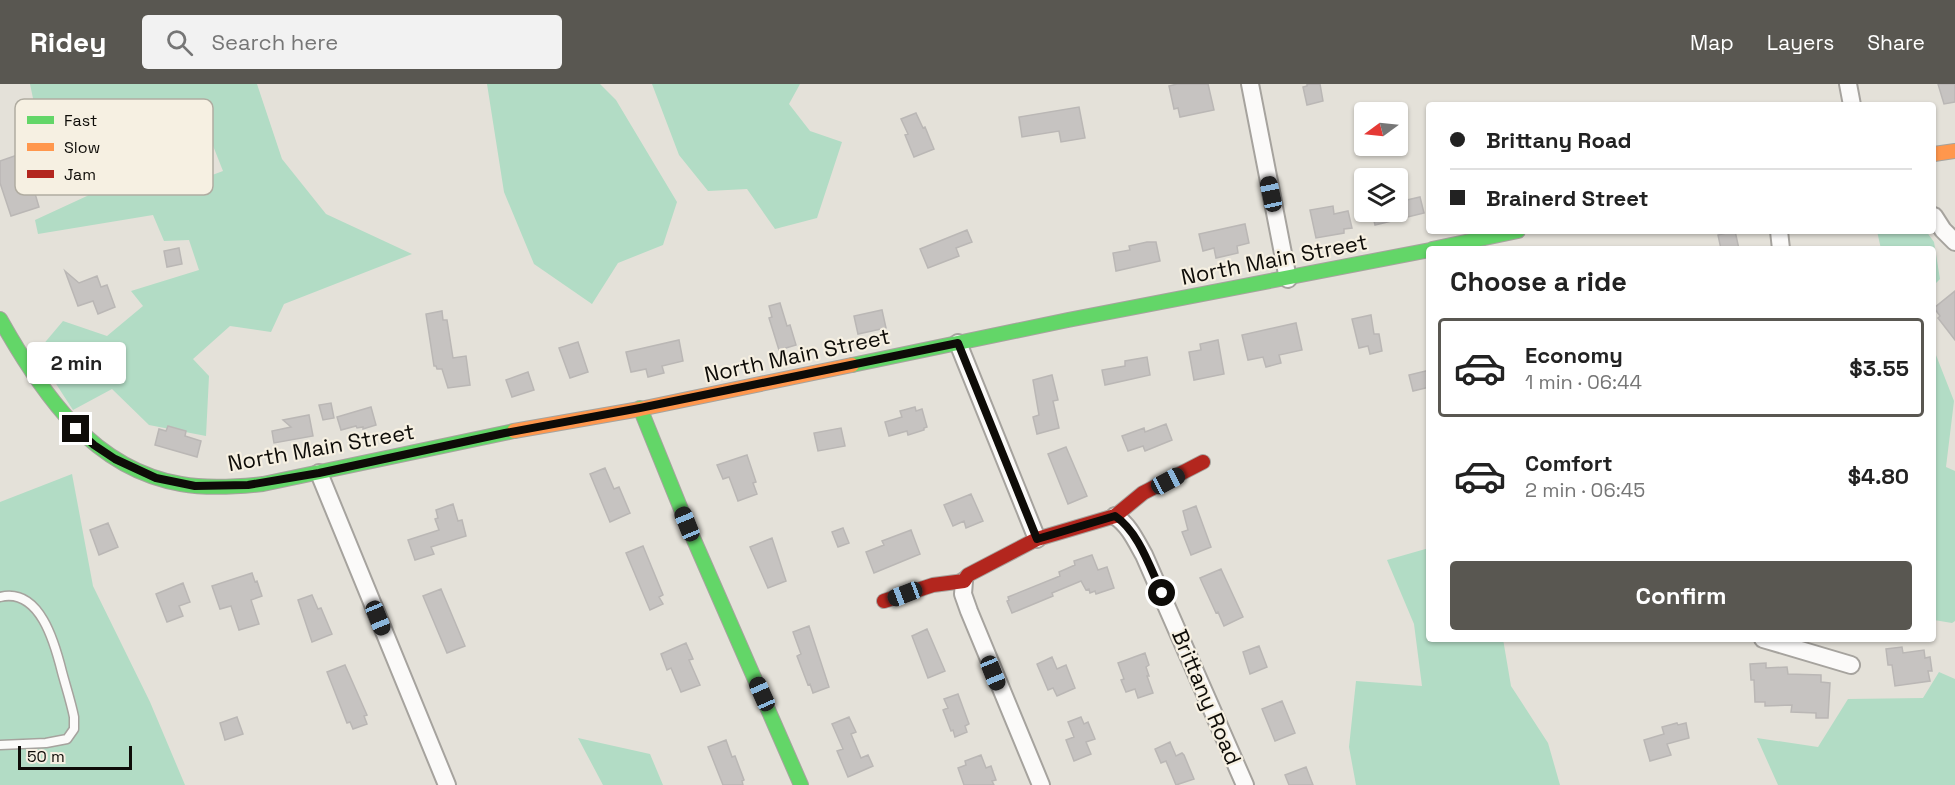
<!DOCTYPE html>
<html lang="en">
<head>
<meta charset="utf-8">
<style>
	:root { --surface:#fff; --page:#f2f2f2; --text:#222; --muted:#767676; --line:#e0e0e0; --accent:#595751 }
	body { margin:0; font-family:"Space Grotesk",sans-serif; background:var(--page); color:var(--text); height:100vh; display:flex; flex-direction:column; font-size:22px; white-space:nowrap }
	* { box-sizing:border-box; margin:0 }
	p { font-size:20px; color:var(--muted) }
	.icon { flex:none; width:33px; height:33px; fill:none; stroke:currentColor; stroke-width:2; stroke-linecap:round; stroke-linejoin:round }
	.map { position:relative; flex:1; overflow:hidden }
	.panel { position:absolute; left:1426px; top:162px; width:510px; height:396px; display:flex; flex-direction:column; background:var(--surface); border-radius:6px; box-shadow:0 2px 4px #0004 }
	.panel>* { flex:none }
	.guide { position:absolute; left:1426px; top:18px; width:510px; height:132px; border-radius:6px; box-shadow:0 2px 4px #0004; display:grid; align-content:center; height:132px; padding:0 24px; background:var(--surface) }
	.needle { width:39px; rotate:255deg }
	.controls { position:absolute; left:1354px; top:18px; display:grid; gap:12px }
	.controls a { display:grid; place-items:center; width:54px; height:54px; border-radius:6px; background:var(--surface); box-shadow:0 2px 4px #0004; font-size:30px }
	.scale { position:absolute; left:18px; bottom:15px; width:114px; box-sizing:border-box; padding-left:6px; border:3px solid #0e0c08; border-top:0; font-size:16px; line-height:21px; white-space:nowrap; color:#0e0c08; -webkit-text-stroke:4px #f6f0e2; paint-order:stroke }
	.end { position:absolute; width:27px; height:27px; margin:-14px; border:8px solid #0e0c08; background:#fff; box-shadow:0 0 0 3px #fff }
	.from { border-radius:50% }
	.bubble { position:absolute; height:42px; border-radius:6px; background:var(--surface); box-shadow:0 2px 4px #0004; font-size:20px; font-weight:700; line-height:42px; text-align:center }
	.car { position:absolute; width:18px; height:36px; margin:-18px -9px; border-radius:8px; box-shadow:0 0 4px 2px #0007; background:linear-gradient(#222 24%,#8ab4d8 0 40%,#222 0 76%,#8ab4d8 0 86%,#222 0) }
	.guide b { display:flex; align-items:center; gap:21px; height:57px; font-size:22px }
	.guide b+b { border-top:2px solid var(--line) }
	.guide i { width:15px; height:15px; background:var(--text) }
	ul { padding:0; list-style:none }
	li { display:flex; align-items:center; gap:18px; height:99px; margin:0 12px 9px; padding:0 12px; border:3px solid transparent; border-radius:6px }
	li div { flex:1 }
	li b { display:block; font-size:22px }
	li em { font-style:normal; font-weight:700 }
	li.active { border-color:var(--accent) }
	li>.icon { width:54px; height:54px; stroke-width:1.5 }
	h2 { padding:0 24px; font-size:27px; line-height:72px }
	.button { display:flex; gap:12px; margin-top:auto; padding:12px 24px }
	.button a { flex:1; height:69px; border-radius:6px; background:var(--accent); color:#fff; font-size:24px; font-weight:700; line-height:69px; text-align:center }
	header { display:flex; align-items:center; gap:36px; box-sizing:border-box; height:84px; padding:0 30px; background:var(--accent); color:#fff }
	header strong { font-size:28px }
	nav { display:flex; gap:33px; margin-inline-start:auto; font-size:21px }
	.search { width:420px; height:54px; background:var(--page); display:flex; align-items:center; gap:15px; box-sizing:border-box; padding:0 21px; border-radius:6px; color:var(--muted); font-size:22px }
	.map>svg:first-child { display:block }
</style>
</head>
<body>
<header>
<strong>Ridey</strong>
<div class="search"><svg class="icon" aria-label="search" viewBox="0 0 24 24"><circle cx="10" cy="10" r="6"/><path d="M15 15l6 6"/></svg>Search here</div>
<nav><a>Map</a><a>Layers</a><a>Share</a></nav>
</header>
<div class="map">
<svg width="1955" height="701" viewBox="0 0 1955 701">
	<rect width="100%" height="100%" fill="#e4e1d9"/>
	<!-- green -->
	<path fill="#b2dcc5" d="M30 0H257L282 75 326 130 412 170 284 220 271 248 230 242 193 275 209 292 206 352 149 341 112 305 73 326 36 269 63 237 107 252 143 222 131 207 199 186 189 156 164 157 153 131 38 150 35 136 87 112 161 52 164 99 188 100 223 87 202 34 152 28 43 62Z
		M487 0H600L616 16 677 118 663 161 618 179 592 220 534 180 504 108Z
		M652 0H800L789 20 810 47 842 58 817 134 775 145 747 105 708 107 679 71Z
		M1877 147H1926L1934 158 1940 195 1934 201V165H1881Z
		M1934 266 1954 317 1946 383 1955 387V537L1952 539 1934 536Z
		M72 390 93 502 150 618 185 701H0V418Z
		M1429 464 1430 555H1503L1511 602 1548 659 1560 701H1356L1349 663 1356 597 1422 602 1414 540 1387 476Z
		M1939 588 1955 595V701H1778L1757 654 1818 663 1848 615 1923 614Z
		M578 654 650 670 663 701H603Z"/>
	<!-- building -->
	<path fill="#c6c3c1" stroke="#bab7b5" stroke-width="1.5" d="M1177 0H1208L1214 26 1180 33 1178 24 1174 25 1169 2Z
		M1307 0H1320L1323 17 1307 21 1303 3 1307 2Z
		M1938 0H1955V18L1944 20Z
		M1079 23 1085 54 1061 58 1059 47 1022 53 1019 33Z
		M916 29 923 44 925 43 934 65 914 73 905 51 908 50 901 35Z
		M23 69 39 123 11 132 0 99V77Z
		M1420 113 1424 129 1375 141 1372 128H1398V118Z
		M1333 122 1334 130 1348 127 1352 144 1344 145V149L1316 154 1310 126Z
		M1245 140 1249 159 1237 162 1238 169 1216 174 1214 164 1203 167 1199 150Z
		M967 146 972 158 956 164 959 172 928 184 920 165Z
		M1735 147 1739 165H1721L1718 151Z
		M1147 158H1156L1160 177 1116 187 1113 169 1130 166 1129 162Z
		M179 164 182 180 167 183 164 167Z
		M65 187 79 199 97 192 101 203 107 201 115 223 98 230 93 217 78 222Z
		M1955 207V256L1938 234 1940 232 1934 224Z
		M780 219 787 242 790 241 796 261 779 266 769 234 772 233 769 222Z
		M882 226 886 244 858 250 854 232Z
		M442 227 443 236H447L453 274 466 272 470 301 448 304 442 285H437L436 282H434L426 230Z
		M1371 231 1374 250H1379L1382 267 1370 270 1368 262 1359 264 1352 235Z
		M1296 239 1302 266 1279 271 1281 279 1266 283 1263 273 1248 276 1242 251Z
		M679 256 683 277 662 282 664 289 648 293 646 285 631 288 626 268Z
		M1218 256 1224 290 1194 296 1189 268 1201 266 1200 260Z
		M578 258 588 288 570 294 559 264Z
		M1147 273 1150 291 1105 301 1102 286 1125 282V277Z
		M1430 286V303L1413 307 1409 291Z
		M528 288 534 306 512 313 506 296Z
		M1052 291 1058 316 1053 317 1059 344 1037 350 1033 333 1039 331 1033 296Z
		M331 319 334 334 323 336 319 321Z
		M371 323 376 341 363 345V343L357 344 356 342 341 346 337 333Z
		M915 323 916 327 922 325 927 343 924 344V346L908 351 907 347 889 352 885 338 902 333 900 327Z
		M309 331 313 352 274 359 272 347 291 343 283 336Z
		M1166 340 1172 356 1145 367 1143 362 1128 367 1122 352 1144 344 1145 348Z
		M168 342 186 347 185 352 201 357 197 373 155 361 159 345 166 347Z
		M841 344 845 362 818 367 814 349Z
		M1066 363 1087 412 1068 420 1048 370Z
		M747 371 756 398 753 399 757 410 738 417 729 393 723 395 717 381Z
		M605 384 614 405 619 403 630 429 610 438 590 390Z
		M971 410 983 437 966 444 964 437 953 442 944 421Z
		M453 420 458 437 462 436 466 452 431 463 434 470 415 476 408 456 439 446 435 435 438 434 436 426Z
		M1196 422 1211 463 1191 471 1182 448 1188 446 1183 427Z
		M108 439 118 463 99 471 90 446Z
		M843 444 849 459 838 463 832 448Z
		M911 446 920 470 874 489 866 468 884 461 882 457Z
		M772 454 786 497 768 504 750 463Z
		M643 462 663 511 659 513 663 520 650 526 626 469Z
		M1092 471 1098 486 1107 483 1114 504 1096 510 1095 507 1090 509 1089 505 1086 506 1081 497 1052 509 1053 512 1012 529 1007 517 1009 516 1008 513 1060 492 1059 488 1075 481 1074 477Z
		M1221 485 1243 533 1224 542 1218 528 1216 529 1200 494Z
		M252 489 255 498 257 497 262 512 251 516 259 540 239 546 231 522 220 525 212 502Z
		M183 499 190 518 179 522 183 532 167 538 156 510Z
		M441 505 465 562 447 569 423 512Z
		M312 511 318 525 321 524 332 550 312 558 298 516Z
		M809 542 829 603 813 609 810 600 808 601 797 572 801 570 793 548Z
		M927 545 945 587 928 594 912 552Z
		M686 559 693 575 689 576 700 601 681 608 671 584 667 586 661 570Z
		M1259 562 1267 583 1250 590 1243 568Z
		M1902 563 1903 569 1924 566 1925 574 1930 573 1932 587H1928L1930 597 1895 602 1892 581H1888L1886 565Z
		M1145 569 1149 581 1146 583 1149 592H1147L1153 609 1138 614 1135 605 1126 608 1121 596 1124 595 1118 579Z
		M1052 573 1057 585 1066 581 1075 604 1057 612 1053 604 1048 606 1037 580Z
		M1766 579V584L1787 583 1788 590 1821 591V598L1830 599 1828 634H1816V629L1791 628 1792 621 1765 622V618H1755L1754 596H1751L1750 580Z
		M345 581 367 631 364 632 367 640 353 645 350 638 347 639 327 588Z
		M958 610 969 640 965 642 967 648 955 653 953 646 951 647 943 626 948 624 944 615Z
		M1282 617 1295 649 1275 657 1262 625Z
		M237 633 243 650 225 656 220 639Z
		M849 633 856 648 851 650 861 674 868 671 873 682 848 693 837 667 843 665 832 640Z
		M1081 633 1084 640 1088 638 1095 655 1086 658 1091 670 1074 677 1066 656 1074 653 1068 638Z
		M1677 639 1678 641 1686 639 1689 654 1667 660 1671 671 1650 677 1644 656 1664 650 1662 643Z
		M726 656 732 673 735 672 744 696 742 697 743 701H723L708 663Z
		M1170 658 1176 672 1182 669 1184 671 1194 695 1176 701 1166 677 1161 679 1155 665Z
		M981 671 986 684 991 682 996 696 992 697 994 701H964L958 684 966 681 965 677Z
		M1306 683 1313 701H1289L1285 691Z"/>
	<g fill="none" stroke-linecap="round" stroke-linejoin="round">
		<defs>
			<path id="lane" d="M0 513C40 503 55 560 62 588 66 603 71 618 74 633V645L67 655 46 659 0 661"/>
			<path id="street" d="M1250 0 1288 195
				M1848 0 1852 21
				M1934 132 1943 146 1955 158
				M1779 147 1781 165
				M958 259 1037 455
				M319 389 447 701
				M1115 432C1129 441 1136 457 1144 471L1245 701
				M964 497 963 510 969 527 1041 701
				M1763 555 1851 581"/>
			<path id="fast" d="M1432 165 1518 147
				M0 235C41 308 92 385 181 400 208 405 236 403 263 400L514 347
				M852 281 1068 236 1430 166
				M640 324 687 440 801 701"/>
			<path id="slow" d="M1934 70 1955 67
				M514 347 640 325 852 281"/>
			<path id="jam" d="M884 517 933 501 964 497 968 491 1037 455 1115 432 1143 409 1203 378"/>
		</defs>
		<!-- lane casing -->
		<use href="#lane" stroke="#a6a39e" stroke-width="11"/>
		<!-- street casing -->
		<use href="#street" stroke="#a6a39e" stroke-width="20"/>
		<!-- fast casing -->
		<use href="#fast" stroke="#a6a39e" stroke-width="16"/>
		<!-- slow casing -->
		<use href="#slow" stroke="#a6a39e" stroke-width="16"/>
		<!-- jam casing -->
		<use href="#jam" stroke="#a6a39e" stroke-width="16"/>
		<!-- lane -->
		<use href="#lane" stroke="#fbfaf9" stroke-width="8"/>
		<!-- street -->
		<use href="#street" stroke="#fbfaf9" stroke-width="16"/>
		<!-- fast -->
		<use href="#fast" stroke="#63d668" stroke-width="14"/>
		<!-- slow -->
		<use href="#slow" stroke="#ff974d" stroke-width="14"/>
		<!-- jam -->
		<use href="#jam" stroke="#b3261e" stroke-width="14"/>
	</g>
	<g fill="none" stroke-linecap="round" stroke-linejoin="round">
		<!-- route -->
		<path stroke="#0e0c08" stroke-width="8" d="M76 345 94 361 115 375 156 394 195 402 248 401 319 389 505 349 640 324 958 259 1037 455 1115 432C1139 448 1150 484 1162 509"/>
	</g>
	<g text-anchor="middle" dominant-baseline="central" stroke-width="4.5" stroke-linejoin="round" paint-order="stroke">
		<!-- street labels -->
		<g font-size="22" fill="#0e0c08" stroke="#f6f0e2">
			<text transform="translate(1274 175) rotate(-11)">North Main Street</text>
			<text transform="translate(797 271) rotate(-12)">North Main Street</text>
			<text transform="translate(321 363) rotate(-10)">North Main Street</text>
			<text transform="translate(1207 613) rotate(67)">Brittany Road</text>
		</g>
	</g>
	<!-- legend -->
	<rect x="15" y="15" width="198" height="96" rx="9" fill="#f6f0e2" stroke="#b0aca1" stroke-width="1.5"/>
	<rect x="27" y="32" width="27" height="8" fill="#63d668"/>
	<rect x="27" y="59" width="27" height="8" fill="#ff974d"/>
	<rect x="27" y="86" width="27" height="8" fill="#b3261e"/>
	<g font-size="16" fill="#0e0c08">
		<text x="64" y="42">Fast</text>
		<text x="64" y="69">Slow</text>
		<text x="64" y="96">Jam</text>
	</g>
</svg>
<div class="controls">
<a><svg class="needle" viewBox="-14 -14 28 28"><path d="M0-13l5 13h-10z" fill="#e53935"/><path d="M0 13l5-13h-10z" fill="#767676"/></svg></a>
<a><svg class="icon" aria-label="layers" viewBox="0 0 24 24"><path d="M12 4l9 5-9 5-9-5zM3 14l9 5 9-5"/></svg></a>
</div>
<div class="scale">50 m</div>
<i class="end from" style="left:1162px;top:509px"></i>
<i class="end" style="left:76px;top:345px"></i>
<div class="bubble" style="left:27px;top:258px;width:99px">2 min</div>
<i class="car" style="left:1271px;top:110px;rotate:348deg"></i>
<i class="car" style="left:1168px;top:397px;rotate:62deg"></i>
<i class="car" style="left:687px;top:440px;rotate:338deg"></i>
<i class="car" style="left:905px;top:510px;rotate:249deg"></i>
<i class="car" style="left:378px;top:534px;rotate:158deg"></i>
<i class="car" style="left:993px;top:589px;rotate:158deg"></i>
<i class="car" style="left:762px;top:610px;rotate:336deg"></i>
<div class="guide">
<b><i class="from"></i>Brittany Road</b>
<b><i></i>Brainerd Street</b>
</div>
<section class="panel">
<h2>Choose a ride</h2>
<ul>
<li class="active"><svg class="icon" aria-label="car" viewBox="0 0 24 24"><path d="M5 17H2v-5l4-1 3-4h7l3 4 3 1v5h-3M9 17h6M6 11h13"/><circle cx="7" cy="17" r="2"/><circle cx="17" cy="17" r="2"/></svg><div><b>Economy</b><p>1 min · 06:44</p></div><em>$3.55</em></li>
<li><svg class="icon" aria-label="car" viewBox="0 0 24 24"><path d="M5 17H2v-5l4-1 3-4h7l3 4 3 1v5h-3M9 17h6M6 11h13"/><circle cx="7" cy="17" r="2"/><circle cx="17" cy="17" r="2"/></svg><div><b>Comfort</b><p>2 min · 06:45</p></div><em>$4.80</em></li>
</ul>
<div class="button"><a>Confirm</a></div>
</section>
</div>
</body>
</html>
